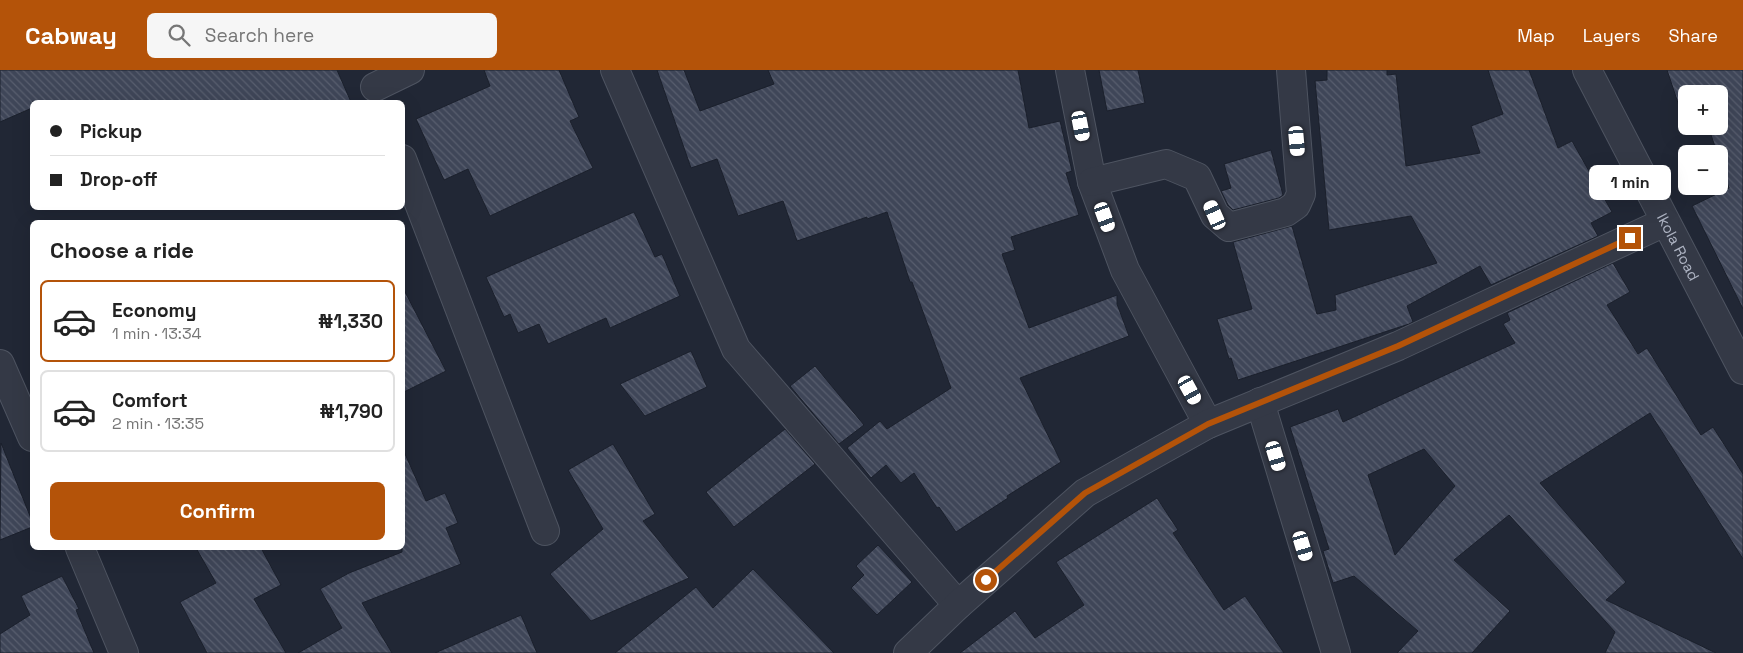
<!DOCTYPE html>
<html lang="en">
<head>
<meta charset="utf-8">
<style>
	:root { --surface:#fff; --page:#f6f6f6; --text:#222; --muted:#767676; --line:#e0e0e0; --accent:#b45309 }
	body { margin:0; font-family:"Space Grotesk",sans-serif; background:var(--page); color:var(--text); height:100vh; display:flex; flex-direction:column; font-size:19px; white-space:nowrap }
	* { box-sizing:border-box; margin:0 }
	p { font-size:16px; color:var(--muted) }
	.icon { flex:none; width:28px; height:28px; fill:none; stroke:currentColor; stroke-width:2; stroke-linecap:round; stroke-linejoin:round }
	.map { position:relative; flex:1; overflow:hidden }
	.side { position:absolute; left:30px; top:150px; width:375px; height:330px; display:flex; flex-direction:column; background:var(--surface); border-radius:8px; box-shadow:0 5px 20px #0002 }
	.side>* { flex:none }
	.guide { position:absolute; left:30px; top:30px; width:375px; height:110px; border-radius:8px; box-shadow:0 5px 20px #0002; display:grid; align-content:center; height:110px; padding:0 20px; background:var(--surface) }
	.controls { position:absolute; left:1678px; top:15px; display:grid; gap:10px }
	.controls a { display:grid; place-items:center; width:50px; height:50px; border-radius:8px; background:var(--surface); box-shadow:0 5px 20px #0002; font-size:25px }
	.end { position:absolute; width:22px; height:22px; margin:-11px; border:6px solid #b45309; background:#fff; box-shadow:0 0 0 2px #fff }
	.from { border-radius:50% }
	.bubble { position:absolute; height:35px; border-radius:8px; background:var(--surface); box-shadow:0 5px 20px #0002; font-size:16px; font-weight:600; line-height:35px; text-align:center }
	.car { position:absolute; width:15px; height:30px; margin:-15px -8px; border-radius:6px; box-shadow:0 0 4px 1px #0007; background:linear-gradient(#fff 24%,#345 0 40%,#fff 0 76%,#345 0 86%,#fff 0) }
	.guide b { display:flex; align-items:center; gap:18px; height:48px; font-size:19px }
	.guide b+b { border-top:1px solid var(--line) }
	.guide i { width:12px; height:12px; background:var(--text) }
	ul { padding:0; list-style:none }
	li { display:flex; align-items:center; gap:15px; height:82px; margin:0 10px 8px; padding:0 10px; border:2px solid var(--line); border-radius:8px }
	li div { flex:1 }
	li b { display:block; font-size:19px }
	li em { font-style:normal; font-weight:600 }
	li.current { border-color:var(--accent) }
	li>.icon { width:45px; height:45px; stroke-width:1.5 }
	h2 { padding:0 20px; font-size:22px; line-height:60px }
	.cta { display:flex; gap:10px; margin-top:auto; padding:10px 20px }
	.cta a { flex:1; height:58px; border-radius:8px; background:var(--accent); color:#fff; font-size:20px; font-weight:600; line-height:58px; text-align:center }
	header { display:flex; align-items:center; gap:30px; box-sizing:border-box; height:70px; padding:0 25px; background:var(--accent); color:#fff }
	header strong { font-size:24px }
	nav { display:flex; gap:28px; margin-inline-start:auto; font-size:18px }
	.search { width:350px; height:45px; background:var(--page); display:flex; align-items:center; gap:12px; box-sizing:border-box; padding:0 18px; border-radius:8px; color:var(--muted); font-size:19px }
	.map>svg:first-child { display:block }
</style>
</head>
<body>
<header>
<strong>Cabway</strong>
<div class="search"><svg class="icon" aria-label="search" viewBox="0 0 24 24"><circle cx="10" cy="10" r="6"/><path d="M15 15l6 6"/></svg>Search here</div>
<nav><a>Map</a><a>Layers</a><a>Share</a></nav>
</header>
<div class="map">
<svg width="1743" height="583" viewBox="0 0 1743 583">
	<defs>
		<pattern id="building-back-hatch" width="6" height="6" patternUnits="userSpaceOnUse" patternTransform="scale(1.25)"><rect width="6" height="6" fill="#3f4658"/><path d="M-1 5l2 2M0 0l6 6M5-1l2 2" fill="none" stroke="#585e6e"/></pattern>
	</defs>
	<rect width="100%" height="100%" fill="#212735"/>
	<!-- building -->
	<path fill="url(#building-back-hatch)" stroke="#1b202c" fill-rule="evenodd" d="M0 0H337L351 32H32V38L0 52Z
		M484 0H559L579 47 570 51 593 98 490 146 468 99 444 110 416 49 490 16Z
		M657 0H684L700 41 774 14 768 0H1018L1029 58 1060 51 1072 101 1066 103 1079 145 1011 167 1015 180 1002 184 1029 258 1117 225V234L1129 266 1020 308 1061 392 1007 426 1008 428 956 462 939 437 937 438 914 403 901 413 886 395 871 408 847 378 880 351 887 359 951 318 912 212H910L887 142 867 149V147L797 171 783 131 738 146 717 89 691 98Z
		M1099 0H1138L1145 33 1107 41Z
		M1327 0H1387V5L1396 4 1406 96 1480 83 1471 56 1503 44 1488 0H1529L1558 78 1572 71 1612 142 1591 153 1598 166 1491 215 1480 196 1407 236 1413 252 1409 254 1238 310 1231 288 1229 289 1217 249 1252 239 1233 172 1292 156 1317 244 1336 240 1335 225 1437 193 1411 146 1329 160 1315 11 1327 10Z
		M1667 0H1743V239L1692 136 1729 118 1708 56H1719V24H1686V44L1682 45Z
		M1271 80 1283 125 1279 128 1233 140 1228 135 1221 121 1231 118 1224 94Z
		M634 142 655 187 662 184 680 226 610 258 606 248 548 274 539 254 518 263 510 244 504 247 486 207Z
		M1613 193 1630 222 1607 235 1638 284 1647 278 1701 365 1713 357 1743 404V489L1650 343 1540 413 1626 512 1606 530 1716 583H1605L1615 562 1509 445 1454 490 1510 541 1472 583H1397L1418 561 1354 506 1333 513 1323 481 1329 479 1290 357 1338 339 1343 352 1515 273 1503 254 1510 250 1507 243ZM1424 379 1455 416 1395 485 1368 405Z
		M402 216 446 301 402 323Z
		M691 281 707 317 645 346 620 314Z
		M815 296 864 355 839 374 790 316Z
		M785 359 815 394 734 457 706 422Z
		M1 373 32 451V457L0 470Z
		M613 374 655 444 643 451 689 508 591 551 550 504 603 459 568 400Z
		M402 377 426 431 445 423 458 453 446 458 461 494 362 533 392 583H298L342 558 320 519 349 503 402 482Z
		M1157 428 1178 460 1173 463 1224 540 1245 526 1284 583H960L1015 541 1035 568 1084 535 1056 492Z
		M878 475 912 512 877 545 851 518 864 505 856 496Z
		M196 478H261L281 515 254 529 286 583H207L180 532 216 513Z
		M753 499 834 583H615L696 517 713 538Z
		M62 506 79 539 76 540 94 583H0V564L30 545 21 526Z
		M521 545 537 583H435Z"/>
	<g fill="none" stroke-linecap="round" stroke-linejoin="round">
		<defs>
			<g id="minor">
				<path d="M615 0 736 279 958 535"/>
				<path d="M1070 0 1092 112 1125 200 1208 354"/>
				<path id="s1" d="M1587 0 1743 300"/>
				<path d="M375 17 410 0"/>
				<path d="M402 89 545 461"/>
				<path d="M1092 112 1166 94 1197 107 1215 145 1229 157 1286 142 1296 135 1301 124 1291 0"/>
				<path d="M0 294 32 367"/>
				<path d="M1260 332 1336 583"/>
				<path d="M80 478 124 583"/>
				<path d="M908 583 958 535 1085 423 1138 393 1208 354 1398 276 1665 152"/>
			</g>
		</defs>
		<!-- minor casing -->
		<use href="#minor" stroke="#4e5461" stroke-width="30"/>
		<!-- minor -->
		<use href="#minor" stroke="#343946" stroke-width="28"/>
	</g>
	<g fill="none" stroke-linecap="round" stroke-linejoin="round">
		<!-- route -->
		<path stroke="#b45309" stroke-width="6" d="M986 510 1085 423 1208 354 1398 276 1630 168"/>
	</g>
	<g text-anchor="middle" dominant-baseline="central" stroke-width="4.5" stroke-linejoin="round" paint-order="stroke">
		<!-- street labels -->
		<g font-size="15" fill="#aeb4c3" stroke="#191e2a">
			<text stroke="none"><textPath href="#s1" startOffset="199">Ikola Road</textPath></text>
		</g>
	</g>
</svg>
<div class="controls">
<a>+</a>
<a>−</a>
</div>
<i class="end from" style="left:986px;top:510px"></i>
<i class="end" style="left:1630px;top:168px"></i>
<div class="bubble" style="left:1589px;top:95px;width:82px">1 min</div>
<i class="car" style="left:1081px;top:56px;rotate:169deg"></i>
<i class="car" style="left:1297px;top:71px;rotate:175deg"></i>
<i class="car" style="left:1215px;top:145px;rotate:336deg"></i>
<i class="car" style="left:1105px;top:147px;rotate:160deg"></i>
<i class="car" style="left:1190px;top:320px;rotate:151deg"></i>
<i class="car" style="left:1276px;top:386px;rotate:163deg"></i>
<i class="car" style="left:1303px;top:476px;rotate:163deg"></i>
<div class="guide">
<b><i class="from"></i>Pickup</b>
<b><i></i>Drop-off</b>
</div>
<section class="side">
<h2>Choose a ride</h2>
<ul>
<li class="current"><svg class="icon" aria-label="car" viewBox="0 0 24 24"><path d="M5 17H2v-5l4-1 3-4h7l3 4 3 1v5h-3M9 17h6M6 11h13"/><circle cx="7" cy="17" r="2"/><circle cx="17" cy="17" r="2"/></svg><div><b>Economy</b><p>1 min · 13:34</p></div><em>₦1,330</em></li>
<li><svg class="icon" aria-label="car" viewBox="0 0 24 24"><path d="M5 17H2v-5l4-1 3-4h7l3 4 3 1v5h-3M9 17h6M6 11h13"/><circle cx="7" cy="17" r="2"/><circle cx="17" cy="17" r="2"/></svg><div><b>Comfort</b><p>2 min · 13:35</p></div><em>₦1,790</em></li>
</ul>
<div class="cta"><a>Confirm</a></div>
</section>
</div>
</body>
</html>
